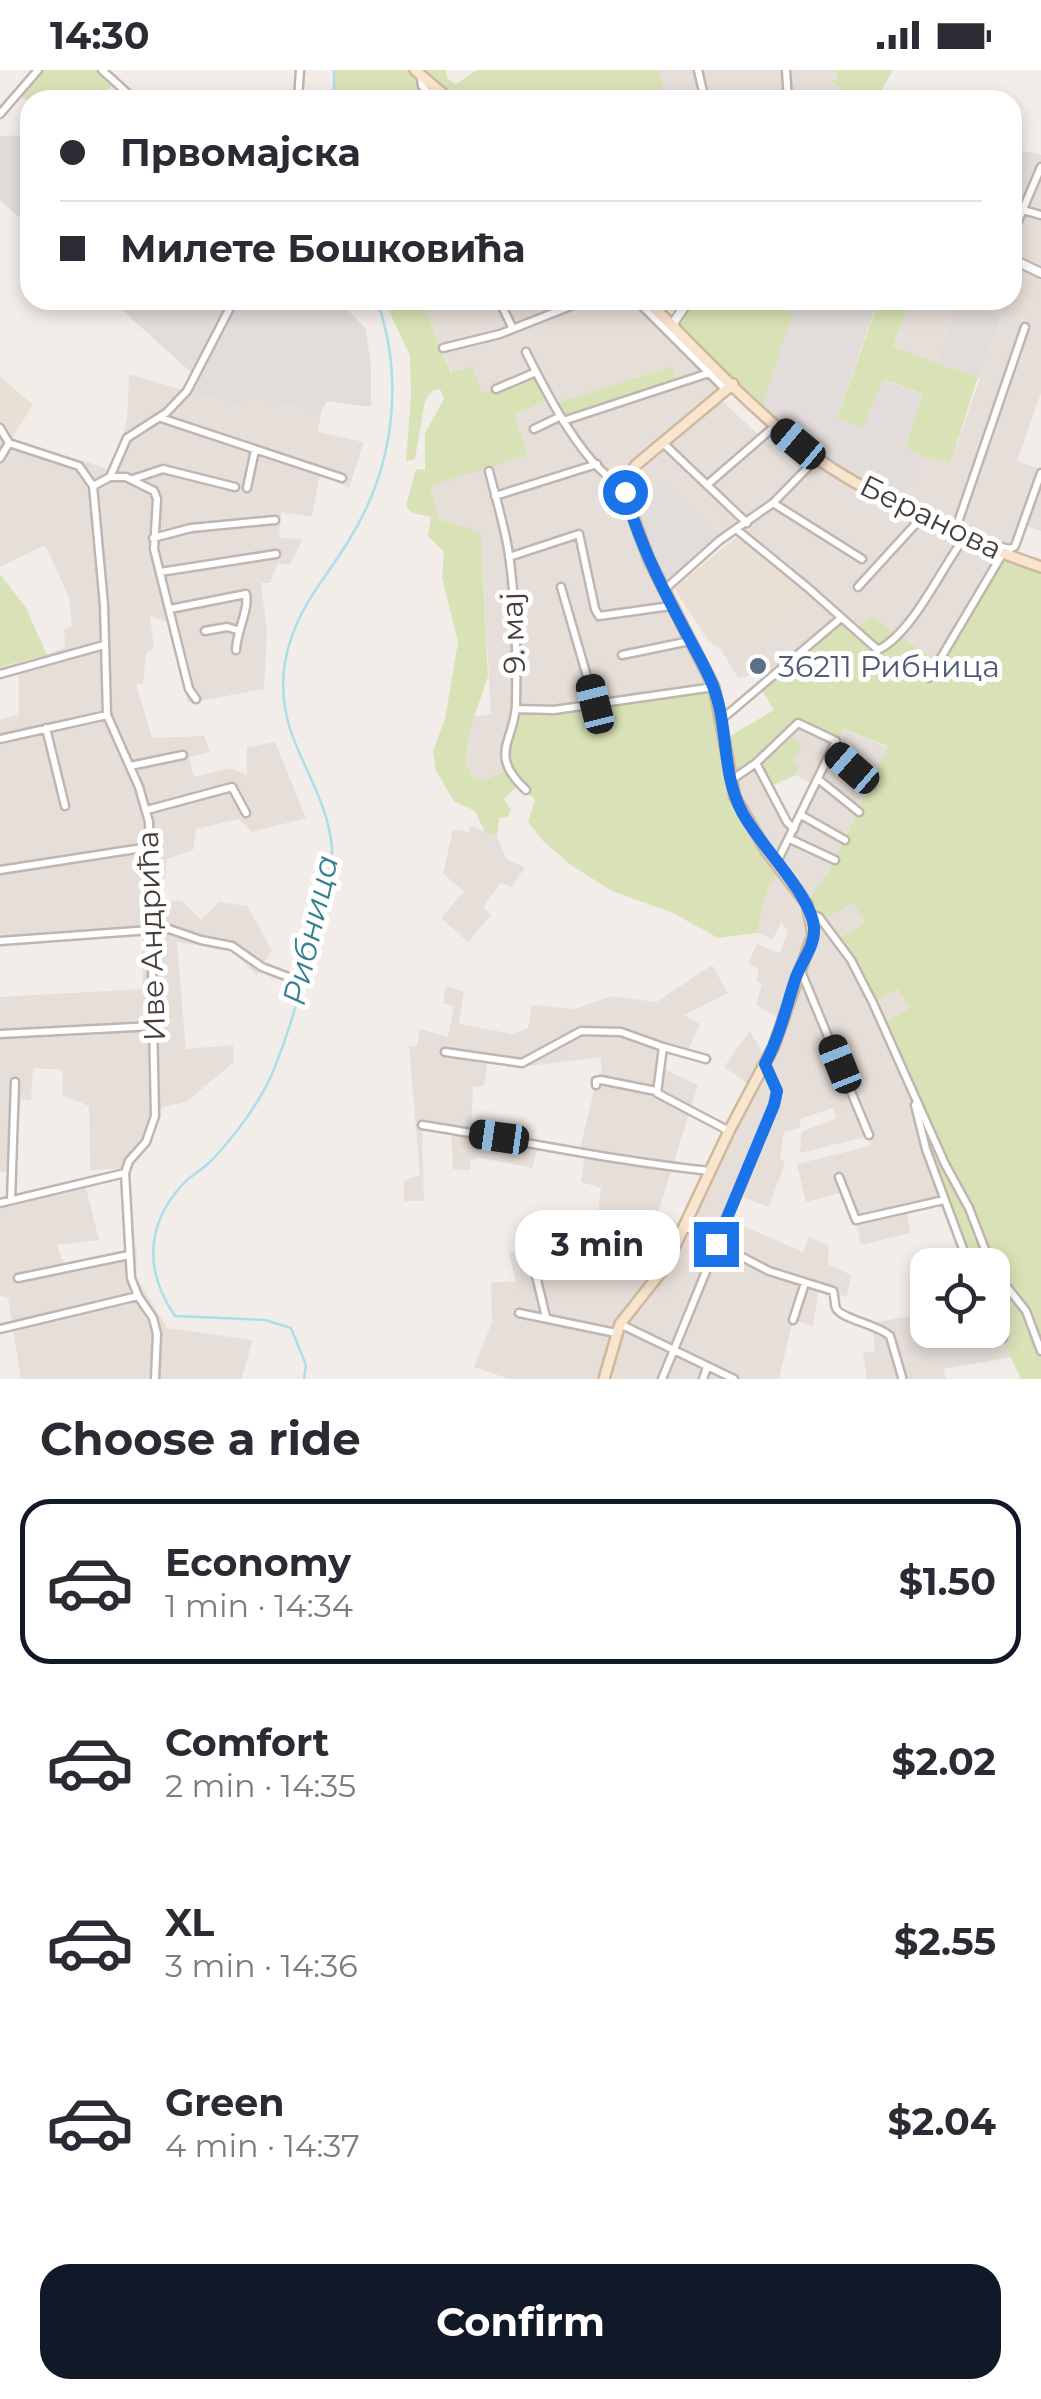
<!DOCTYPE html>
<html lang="en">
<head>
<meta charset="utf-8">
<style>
	:root { --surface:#fff; --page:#f2f2f3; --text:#2b2b33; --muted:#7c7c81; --line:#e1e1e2; --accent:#111827 }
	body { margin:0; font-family:Montserrat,sans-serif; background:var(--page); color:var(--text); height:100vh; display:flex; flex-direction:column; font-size:38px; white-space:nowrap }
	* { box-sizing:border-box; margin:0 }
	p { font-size:32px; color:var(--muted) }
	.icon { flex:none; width:55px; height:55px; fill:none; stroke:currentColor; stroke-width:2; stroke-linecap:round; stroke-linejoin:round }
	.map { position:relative; height:1309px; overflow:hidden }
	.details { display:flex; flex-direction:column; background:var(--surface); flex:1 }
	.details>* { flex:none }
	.top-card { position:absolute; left:20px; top:20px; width:1002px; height:220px; border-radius:30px; box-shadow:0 5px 15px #0003; display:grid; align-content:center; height:220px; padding:0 40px; background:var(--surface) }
	.controls { position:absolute; left:910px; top:1178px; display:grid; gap:20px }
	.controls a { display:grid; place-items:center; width:100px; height:100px; border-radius:20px; background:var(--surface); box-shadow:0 5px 15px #0003; font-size:50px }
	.end { position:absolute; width:45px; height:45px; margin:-22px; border:12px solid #1a73e8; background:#fff; box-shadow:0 0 0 5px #fff }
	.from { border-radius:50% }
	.bubble { position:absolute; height:70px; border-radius:30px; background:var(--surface); box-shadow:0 5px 15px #0003; font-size:32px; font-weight:700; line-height:70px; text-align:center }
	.car { position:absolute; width:30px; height:60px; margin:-30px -15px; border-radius:12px; box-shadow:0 0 8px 2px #0007; background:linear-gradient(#222 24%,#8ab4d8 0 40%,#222 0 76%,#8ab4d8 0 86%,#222 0) }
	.top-card b { display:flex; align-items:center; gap:35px; height:95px; font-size:38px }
	.top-card b+b { border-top:2px solid var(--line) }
	.top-card i { width:25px; height:25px; background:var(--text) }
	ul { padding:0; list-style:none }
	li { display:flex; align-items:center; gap:30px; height:165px; margin:0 20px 15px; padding:0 20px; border:5px solid transparent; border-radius:30px }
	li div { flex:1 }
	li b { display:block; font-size:38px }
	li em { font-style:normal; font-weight:700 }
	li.current { border-color:var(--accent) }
	li>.icon { width:90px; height:90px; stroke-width:1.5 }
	h2 { padding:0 40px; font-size:45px; line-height:120px }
	.action { display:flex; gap:20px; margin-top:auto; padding:20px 40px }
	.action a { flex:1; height:115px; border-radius:30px; background:var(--accent); color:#fff; font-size:40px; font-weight:700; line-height:115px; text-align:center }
	.status { display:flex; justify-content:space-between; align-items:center; height:70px; padding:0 50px; background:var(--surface); direction:ltr }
	.status svg { height:28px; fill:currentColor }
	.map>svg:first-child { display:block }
</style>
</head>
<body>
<div class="status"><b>14:30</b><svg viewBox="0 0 49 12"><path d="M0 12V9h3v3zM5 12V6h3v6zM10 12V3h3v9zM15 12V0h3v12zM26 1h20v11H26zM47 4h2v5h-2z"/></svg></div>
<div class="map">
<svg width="1041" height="1309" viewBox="0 0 1041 1309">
	<rect width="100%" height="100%" fill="#f3ede9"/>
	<!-- residential -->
	<path fill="#e6ded8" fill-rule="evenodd" d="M659 0H837V14L843 19 840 30H647L663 17Z
		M1019 80 1041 85V323L1017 391 1041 399V461L1024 455 1012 487 938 594 896 566 855 560 772 607 766 602 738 608 720 578 735 567 756 578 809 518 736 460 720 470 665 413 631 444 714 617 484 711 472 706 466 691 469 663 474 647 491 644 481 464 439 449 430 415 528 385 514 345 550 330 496 319 482 324 452 303 420 230H636L726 321 719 328 801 404 817 388 901 435 922 387 950 394 1001 248 957 232 936 292 893 277 909 230H1012L1013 98Z
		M129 304 240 337 243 328 321 342 318 362 364 372 349 418 320 404 312 447 281 442 279 468 303 469 290 495 278 493 270 513H261L267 560 264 619 188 633 167 552 150 546 154 578 146 583 143 614H136L152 668 204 666 210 682 189 687 194 707 230 698 247 705V677L275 672 306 748 252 762 239 749 196 759 193 780 167 789 165 808 154 811V829L182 831 201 850 219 832 247 836 272 880 257 905 231 881 177 872 186 979 233 975 234 992 186 1032 162 1037 141 1085 129 1098 90 1100 89 1036 62 1025 63 1000 33 998 31 1030 21 1029 15 1101 0 1102V927L143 919 142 864 0 873V649L19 645V594L65 578 64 559 72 556 69 527 45 475 0 497V358L10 373 79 396 82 390 113 401 127 349Z
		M795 655 842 659 888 677 835 790 808 834 826 849 854 833 865 854 836 868 873 933 898 919 909 940 883 954 910 1018 944 1130 907 1140 910 1163 861 1175 856 1150 844 1122 806 1132 797 1094 870 1076 869 1066 800 1083 801 1062 837 1048 832 1038 800 1049V1058L784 1062 780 1088 785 1092 769 1137 737 1125 727 1149 803 1182 809 1167 829 1176 828 1194 851 1205 847 1227 819 1218 813 1256 793 1250 779 1309H509L474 1297 492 1252 491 1212H516L509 1182 530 1181 532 1188 594 1211 603 1187 626 1192 634 1153 598 1144 601 1118 581 1112 585 1083 540 1073 532 1098 483 1088 471 1090 470 1100 453 1099 451 1060 422 1056 424 1131H404V1110L420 1105 409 976H417L420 959 448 967 454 937 443 933 446 916 464 922 459 954 512 964 528 958 532 935 574 939 612 926 656 932 712 895 728 923 684 945 700 954 687 982 663 977 656 1023 661 998 698 1015 658 1143 685 1157 753 1018 724 997 750 961 766 989 783 952 756 934 762 915 756 910 759 899 748 893 757 874 780 883 788 862 781 852 773 869 757 863 767 821 780 799 729 711 756 693 794 759 815 716 796 705 798 697 792 691 786 664ZM601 987V1011H596L580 1079 471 1063 473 1017 484 1016 488 990 530 996Z
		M471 756 497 766 506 788 525 798 511 817 501 813 483 837 491 845 468 872 441 848 464 821 443 804 453 759 469 762Z
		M86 1118 99 1170 57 1175 64 1194 137 1177 136 1207 167 1258 253 1270 241 1309H21L8 1228 0 1226V1138Z
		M916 1245 923 1266 942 1260H992L993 1249 1011 1287 944 1299 946 1309H867L863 1283 875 1281 872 1253Z"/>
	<!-- industrial -->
	<path fill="#e2ddda" d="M30 65V157L0 130V66Z
		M111 230H338L366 259 371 297V337L327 331 321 342 244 328 241 337 187 321 195 306Z
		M779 230H878L837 348 882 309 924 325 905 376 922 387 902 435 823 392 761 341 792 242 777 235Z
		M957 232 1001 247 980 308 936 292Z
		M665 412 720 470 663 520 631 444Z"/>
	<!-- education -->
	<path fill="#eadfd4" d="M0 306 33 335 9 373 0 358Z
		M739 465 808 522 755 578 735 567 720 578 709 572 674 518Z"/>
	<!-- green -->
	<path fill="#d9e2b6" d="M38 0H102L115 12 97 30H30V33L18 24Z
		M334 0H445L448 9 456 14 477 0H659L663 17 647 30H450L414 4 422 16 403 30H334Z
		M837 0H893L881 21 870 25 869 30H840L843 19 831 10H837Z
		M384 230H421L451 303 473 297 482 324 536 302 551 329 514 345 528 385 430 416 439 449 481 463 488 606 469 663 466 691 472 706 484 711 509 699 505 686 516 639 527 642 714 617 725 669 774 640 760 617 841 548 855 560 871 546 938 593 1003 483 1041 497V1309H1021L993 1249 992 1195H969L944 1130 910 1018 882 954 909 939 898 919 873 933 835 869 865 854 854 833 822 851 811 844 807 834 833 794 888 676 843 659 836 671 802 654 787 664 802 675 793 690 798 696 796 705 769 717 755 693 730 711 780 799 767 821 757 863 718 868 673 843 612 821 571 795 544 772 528 752 535 730 519 714 504 729 511 740 508 747 499 748 497 766 485 762 475 741 454 731 436 701 433 681 445 649 458 572 442 508 444 482 428 466 431 447 412 443 406 436 416 399 425 400V363L444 329 440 319 432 321 425 331 415 389 406 391 411 326 410 286Z
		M689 230H779L778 235 793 242 761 341 672 255Z
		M879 230H909L893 277 978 307 950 394 922 387 905 377 923 324 883 309 863 357 837 349Z
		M671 297 678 313 563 351 553 334Z
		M0 504 26 538 47 585 0 597Z"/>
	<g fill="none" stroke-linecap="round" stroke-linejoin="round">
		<!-- stream -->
		<path stroke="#acdee9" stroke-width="2.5" d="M334 30V0
			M304 1309 306 1295 291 1258 265 1250 175 1246C145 1202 145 1156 182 1115 190 1106 202 1100 211 1091 233 1068 259 1034 272 1004 296 946 311 884 323 822 326 808 333 792 332 778 325 703 264 662 289 575 302 531 327 507 349 470 394 398 405 311 377 230"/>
		<defs>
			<path id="minor" d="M102 0 135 30
				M698 0 705 30
				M786 0 788 30
				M421 7 422 16 436 30
				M298 30 300 0
				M0 44 38 0
				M1023 140 1041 145
				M1012 165 1041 97
				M499 230 513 259
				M636 230 726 320
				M443 278 500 264 586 230
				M526 282C544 318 586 403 625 416
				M496 319 536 302
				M161 348 342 408
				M563 351 709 303
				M0 358 9 373 79 396 93 416 104 535 107 645 139 717 149 752 155 1046 146 1072 129 1091 125 1103 131 1208 138 1226 153 1248 157 1264 155 1309
				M534 359 559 347
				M663 373 747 453
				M0 388 9 373
				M489 401C496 429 505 457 509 485 516 533 517 586 516 634 515 671 487 684 526 720
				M110 407H126L154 421 157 429 154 479 189 619 196 629
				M133 409 163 399 235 417
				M708 414 775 356
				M93 416 110 407 127 368 166 343 187 321 234 230
				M247 418 255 380
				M495 426 597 394
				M773 433 862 489
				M736 459 807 517 878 580C913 563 941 498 965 467
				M955 461 1025 257
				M153 468 191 458 275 450
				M997 476 1010 479 1015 476 1041 403
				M509 487 579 464 595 539 599 546 671 536
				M160 502 276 484
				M561 517 595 634
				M858 517 922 447
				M664 520 720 470 773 433 817 388
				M170 539 246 524C249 541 237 559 236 580
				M205 561 227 557 237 560
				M622 585 690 571
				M0 604 104 575
				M929 608 1003 483
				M516 639 554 640 714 617
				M722 649 841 548
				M46 658 65 736
				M0 669 107 645
				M832 680 872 715
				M756 693 787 752 794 759
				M130 696 183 685
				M818 709 859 742
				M730 711 756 693 798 653 836 671 776 794
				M147 740 232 717 246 743
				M801 745 845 770
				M790 769 835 790
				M0 800 149 777
				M811 844 819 847 851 890 873 933 945 1094 969 1138 991 1195
				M150 858H166L201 870 232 876 262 897 291 908
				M0 871 150 860
				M800 899 869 1065
				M0 964 154 956
				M663 977 706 989
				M445 982 522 993 581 961 621 962 663 977 657 1023 729 1061
				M596 1015V1011L601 1010 656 1021
				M915 1035 926 1079 969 1195
				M422 1055C518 1070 613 1091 710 1101
				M839 1107 856 1150 944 1130
				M11 1130 15 1012
				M0 1133 125 1103
				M685 1157 769 1201 833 1221C835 1227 834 1233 836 1238 839 1248 879 1255 890 1266L902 1307
				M530 1181 546 1247
				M992 1198 1026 1241 1041 1281
				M18 1208 129 1185
				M519 1243 616 1263
				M992 1249 1003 1268
				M793 1250 805 1213
				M620 1254 734 1309
				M0 1259 138 1226
				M662 1309 774 1035 777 1021 765 994
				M703 1309 707 1297"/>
			<path id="tertiary" d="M1012 189 1041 203
				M672 255 689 230"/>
			<path id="secondary" d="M415 0 450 30
				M647 230C695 278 743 330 796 373 860 423 964 470 1041 497
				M604 1309 620 1254 665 1197 729 1061 774 976 813 864 807 834 767 782 735 727 714 617 649 490 626 427 625 412 636 395 733 314"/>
		</defs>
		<!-- minor casing -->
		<use href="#minor" stroke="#c0b6af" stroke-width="11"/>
		<!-- tertiary casing -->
		<use href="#tertiary" stroke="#c0b6af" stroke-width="12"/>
		<!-- secondary casing -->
		<use href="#secondary" stroke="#d0b89f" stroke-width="14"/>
		<!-- minor -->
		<use href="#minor" stroke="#fff" stroke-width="6"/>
		<!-- tertiary -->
		<use href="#tertiary" stroke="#fff" stroke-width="8"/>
		<!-- secondary -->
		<use href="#secondary" stroke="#f9e4cd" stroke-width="9"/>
	</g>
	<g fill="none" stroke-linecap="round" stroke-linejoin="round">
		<!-- route -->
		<path stroke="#1a73e8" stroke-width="12" d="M625 422C638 469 659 512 682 555 692 575 705 595 713 616 729 657 721 702 742 742 759 775 812 825 814 858 815 876 802 891 796 907 786 937 780 966 765 994L777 1021 774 1035 716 1174"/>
	</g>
	<!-- markers -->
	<circle fill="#5c6f8a" stroke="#fff" stroke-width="4" cx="758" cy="596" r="10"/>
	<g text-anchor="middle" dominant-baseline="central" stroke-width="10" stroke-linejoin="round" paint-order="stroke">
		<!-- street labels -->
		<g font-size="30" fill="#453d38" stroke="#fff">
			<text transform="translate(931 447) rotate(26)">Беранова</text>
			<text transform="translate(513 563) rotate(-92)">9. мај</text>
			<text transform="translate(151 866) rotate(-92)">Иве Андрића</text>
		</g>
		<!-- service labels -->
		<g font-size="30" fill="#4e5e75" stroke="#fff" text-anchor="start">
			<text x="778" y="596">36211 Рибница</text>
		</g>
		<!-- water labels -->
		<g font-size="32" font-style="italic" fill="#368090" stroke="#fff">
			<text transform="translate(310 860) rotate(-77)">Рибница</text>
		</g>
	</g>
</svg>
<div class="controls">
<a><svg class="icon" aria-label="locate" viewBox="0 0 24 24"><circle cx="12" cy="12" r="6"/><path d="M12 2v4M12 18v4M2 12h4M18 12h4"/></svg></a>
</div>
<i class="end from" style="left:625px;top:422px"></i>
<i class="end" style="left:716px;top:1174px"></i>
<div class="bubble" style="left:515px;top:1140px;width:165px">3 min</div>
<i class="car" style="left:798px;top:374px;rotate:310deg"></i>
<i class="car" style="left:595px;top:634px;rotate:346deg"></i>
<i class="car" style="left:852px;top:698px;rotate:311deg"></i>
<i class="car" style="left:840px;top:994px;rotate:338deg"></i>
<i class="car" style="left:499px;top:1067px;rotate:278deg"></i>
<div class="top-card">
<b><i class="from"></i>Првомајска</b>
<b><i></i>Милете Бошковића</b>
</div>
</div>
<section class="details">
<h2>Choose a ride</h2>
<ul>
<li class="current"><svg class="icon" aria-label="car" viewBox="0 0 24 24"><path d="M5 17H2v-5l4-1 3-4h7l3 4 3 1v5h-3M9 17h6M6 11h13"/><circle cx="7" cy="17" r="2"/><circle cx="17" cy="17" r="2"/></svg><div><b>Economy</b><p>1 min · 14:34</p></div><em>$1.50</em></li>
<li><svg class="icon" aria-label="car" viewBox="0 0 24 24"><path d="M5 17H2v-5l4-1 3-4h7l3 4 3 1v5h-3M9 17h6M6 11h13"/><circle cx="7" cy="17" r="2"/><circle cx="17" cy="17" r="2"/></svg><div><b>Comfort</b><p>2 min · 14:35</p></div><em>$2.02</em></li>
<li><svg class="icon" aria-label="car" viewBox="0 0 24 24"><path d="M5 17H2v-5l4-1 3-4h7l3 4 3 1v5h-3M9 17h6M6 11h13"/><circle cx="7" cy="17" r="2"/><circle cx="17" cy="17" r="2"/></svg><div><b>XL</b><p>3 min · 14:36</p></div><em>$2.55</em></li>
<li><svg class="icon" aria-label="car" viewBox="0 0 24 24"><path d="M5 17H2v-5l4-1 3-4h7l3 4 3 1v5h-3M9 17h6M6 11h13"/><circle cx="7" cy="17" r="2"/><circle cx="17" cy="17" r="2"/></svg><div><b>Green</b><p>4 min · 14:37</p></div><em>$2.04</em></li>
</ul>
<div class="action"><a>Confirm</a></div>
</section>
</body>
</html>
